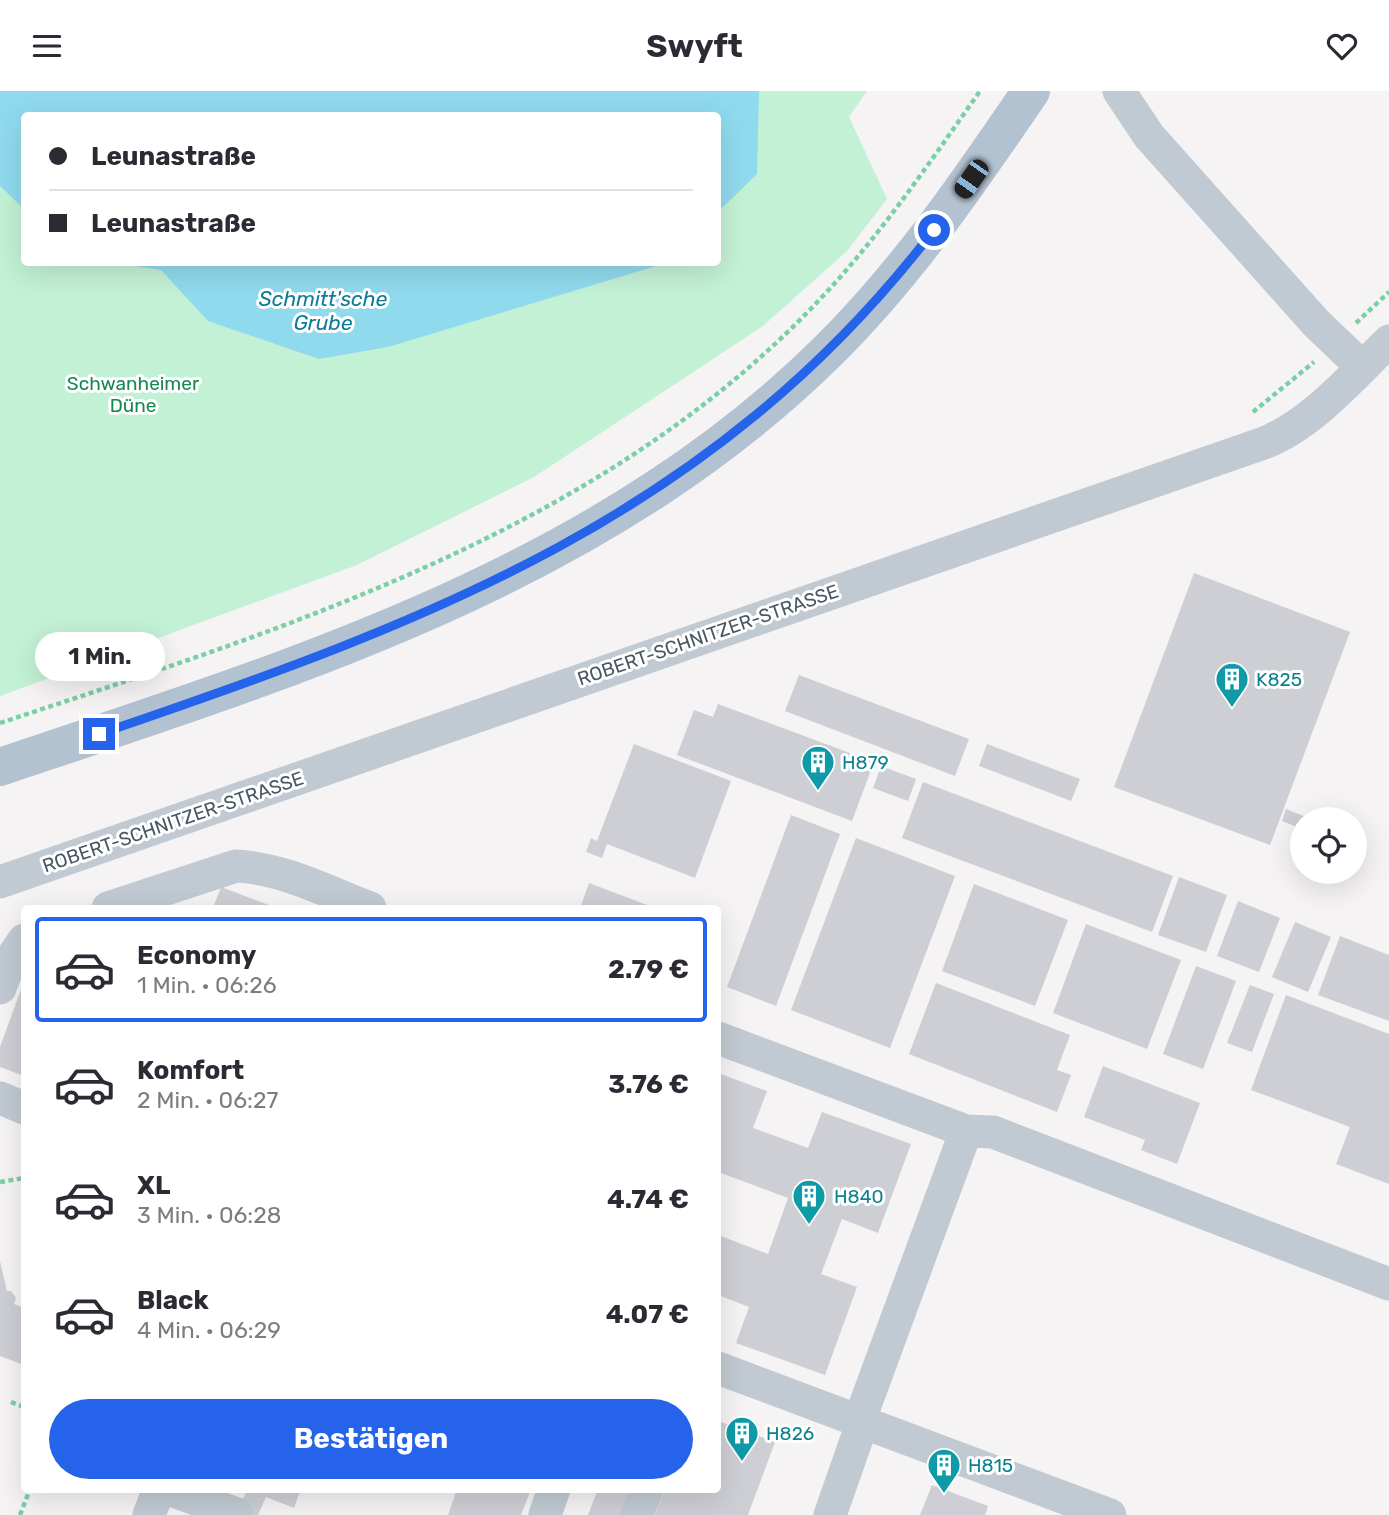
<!DOCTYPE html>
<html lang="de">
<head>
<meta charset="utf-8">
<style>
	:root { --surface:#fff; --page:#f7f7f7; --text:#2b2b33; --muted:#7c7c81; --line:#e1e1e2; --accent:#2563eb }
	body { margin:0; font-family:Rubik,sans-serif; background:var(--page); color:var(--text); height:100vh; display:flex; flex-direction:column; font-size:26px; white-space:nowrap }
	* { box-sizing:border-box; margin:0 }
	p { font-size:23px; color:var(--muted) }
	.icon { flex:none; width:38px; height:38px; fill:none; stroke:currentColor; stroke-width:2; stroke-linecap:round; stroke-linejoin:round }
	.map { position:relative; flex:1; overflow:hidden }
	.details { position:absolute; left:21px; top:814px; width:700px; height:588px; display:flex; flex-direction:column; background:var(--surface); border-radius:7px; box-shadow:0 7px 28px #0002 }
	.details>* { flex:none }
	.banner { position:absolute; left:21px; top:21px; width:700px; height:154px; border-radius:7px; box-shadow:0 7px 28px #0002; display:grid; align-content:center; height:154px; padding:0 28px; background:var(--surface) }
	.controls { position:absolute; left:1290px; top:716px; display:grid; gap:14px }
	.controls a { display:grid; place-items:center; width:77px; height:77px; border-radius:50%; background:var(--surface); box-shadow:0 7px 28px #0002; font-size:35px }
	.end { position:absolute; width:32px; height:32px; margin:-16px; border:9px solid #2563eb; background:#fff; box-shadow:0 0 0 4px #fff }
	.from { border-radius:50% }
	.bubble { position:absolute; height:49px; border-radius:24px; background:var(--surface); box-shadow:0 7px 28px #0002; font-size:23px; font-weight:700; line-height:49px; text-align:center }
	.car { position:absolute; width:21px; height:42px; margin:-21px -10px; border-radius:9px; box-shadow:0 0 5px 2px #0007; background:linear-gradient(#222 24%,#8ab4d8 0 40%,#222 0 76%,#8ab4d8 0 86%,#222 0) }
	.banner b { display:flex; align-items:center; gap:24px; height:66px; font-size:26px }
	.banner b+b { border-top:2px solid var(--line) }
	.banner i { width:18px; height:18px; background:var(--text) }
	ul { padding:12px 0 0; list-style:none }
	li { display:flex; align-items:center; gap:21px; height:105px; margin:0 14px 10px; padding:0 14px; border:4px solid transparent; border-radius:7px }
	li div { flex:1 }
	li b { display:block; font-size:26px }
	li em { font-style:normal; font-weight:700 }
	li.active { border-color:var(--accent) }
	li>.icon { width:63px; height:63px; stroke-width:1.5 }
	.primary-button { display:flex; gap:14px; margin-top:auto; padding:14px 28px }
	.primary-button a { flex:1; height:80px; border-radius:42px; background:var(--accent); color:#fff; font-size:28px; font-weight:700; line-height:80px; text-align:center }
	header { display:flex; justify-content:space-between; align-items:center; height:91px; padding:0 28px; background:var(--surface); font-size:32px; font-weight:700 }
	.map>svg:first-child { display:block }
</style>
</head>
<body>
<header><svg class="icon" aria-label="menu" viewBox="0 0 24 24"><path d="M4 6h16M4 12h16M4 18h16"/></svg>Swyft<svg class="icon" aria-label="heart" viewBox="0 0 24 24"><path d="M12 20l-8-8c-3-5 5-10 8-4 3-6 11-1 8 4z"/></svg></header>
<div class="map">
<svg width="1389" height="1424" viewBox="0 0 1389 1424">
	<rect width="100%" height="100%" fill="#f5f3f3"/>
	<!-- green -->
	<path fill="#c3f1d5" fill-rule="evenodd" d="M0 0H867L849 26 887 108 847 160 763 235 534 386 357 474 0 605ZM24 24H718V172H24Z"/>
	<!-- water -->
	<path fill="#90daee" d="M0 0H759L757 83 718 121V24H24V118L0 95Z
		M112 172H666L388 256 319 268 208 230 161 179Z"/>
	<!-- building -->
	<path fill="#cdcfd5" d="M1194 482 1350 541 1270 754 1114 696Z
		M799 584 969 648 955 685 785 620Z
		M718 613 874 671 852 730 677 664 694 619 713 626Z
		M634 653 731 690 695 787 607 753 602 767 586 761 591 747 597 750Z
		M987 653 1080 688 1071 710 979 675Z
		M881 675 916 688 908 710 873 697Z
		M923 691 1173 785 1152 841 902 747Z
		M1286 718 1311 728H1302V738L1282 730Z
		M791 724 840 743 776 915 727 896Z
		M856 747 955 785 890 957 791 919Z
		M1179 786 1227 804 1206 861 1158 844Z
		M589 792 655 817H580Z
		M974 793 1068 829 1035 915 942 880Z
		M221 796 277 817H213Z
		M1238 810 1280 827 1259 881 1217 865Z
		M1295 831 1331 846 1308 901 1272 886Z
		M1086 833 1181 869 1147 958 1053 922Z
		M1340 845 1389 864V930L1318 904Z
		M1196 875 1236 890 1203 978 1163 963Z
		M24 890V985L0 976V956Z
		M936 892 1070 944 1057 979 1071 984 1057 1021 909 963Z
		M1250 894 1274 903 1252 961 1227 952Z
		M1286 904 1389 943V1093L1336 1073 1350 1036 1251 999Z
		M1103 975 1200 1012 1177 1073 1141 1059 1145 1049 1084 1026Z
		M718 982 767 1000 753 1037 808 1057 822 1021 911 1053 878 1142 842 1128 821 1183 857 1196 825 1284 736 1252 749 1216 718 1204V1144L768 1163 788 1107 718 1081Z
		M0 1170 7 1200H11L16 1207 14 1213 24 1217V1274L0 1265Z
		M718 1330 775 1351 748 1424H655L665 1398H718Z
		M932 1394 988 1415 985 1424H920Z
		M247 1398H301L294 1417 266 1406 258 1424H237Z
		M457 1398H531L521 1424H448Z
		M598 1398H616L630 1404 622 1424H588Z"/>
	<g fill="none" stroke-linecap="round" stroke-linejoin="round">
		<!-- path -->
		<path stroke="#7ad0a6" stroke-width="4.5" stroke-dasharray="5 3.5" stroke-linecap="butt" d="M1356 232 1389 201
			M1253 321 1314 271
			M0 632C293 535 606 438 823 205 882 142 930 71 980 0
			M0 1091 24 1087
			M11 1311 24 1316
			M20 1424 30 1398"/>
		<!-- minor -->
		<path stroke="#c1cad2" stroke-width="33" d="M1119 0 1149 45 1316 232 1362 276
			M0 791 1264 352C1312 333 1352 286 1389 250
			M108 817 236 775C282 777 328 801 370 817
			M0 897 11 868 24 849
			M718 947 966 1040 864 1317 863 1330 830 1424
			M0 1007 24 1017
			M966 1040 993 1041 1389 1193
			M718 1277 1110 1424
			M168 1398 237 1423
			M149 1424 159 1398
			M545 1424 554 1398
			M637 1424 647 1398"/>
		<!-- major -->
		<path stroke="#b3c2d1" stroke-width="38" d="M0 676C295 577 601 484 828 260 907 182 969 91 1031 0"/>
	</g>
	<g fill="none" stroke-linecap="round" stroke-linejoin="round">
		<!-- route -->
		<path stroke="#2563eb" stroke-width="9" d="M99 643C428 531 714 426 934 139"/>
	</g>
	<!-- icons -->
	<defs>
		<symbol id="building-pin" viewBox="-11 -11 22 30"><path d="M0 17L-7.5 6A9.5 9.5 0 1 1 7.5 6Z" fill="#0f9aa8" stroke="#fff"/><path d="M-4-6H4V6H1V3H-1V6H-4ZM-2.5-4.3h1.7v1.8h-1.7ZM.8-4.3h1.7v1.8H.8ZM-2.5-1h1.7V.8h-1.7ZM.8-1h1.7V.8H.8Z" fill="#fff"/></symbol>
	</defs>
	<g fill-rule="evenodd">
		<use href="#building-pin" x="1213" y="569" width="38" height="52"/>
		<use href="#building-pin" x="799" y="652" width="38" height="52"/>
		<use href="#building-pin" x="790" y="1086" width="38" height="52"/>
		<use href="#building-pin" x="723" y="1323" width="38" height="52"/>
		<use href="#building-pin" x="925" y="1355" width="38" height="52"/>
	</g>
	<g text-anchor="middle" dominant-baseline="central" stroke-width="6" stroke-linejoin="round" paint-order="stroke">
		<!-- park labels -->
		<g font-size="19" fill="#17864f" stroke="#fff">
			<text x="133" y="292">Schwanheimer<tspan x="133" dy="22">Düne</tspan></text>
		</g>
		<!-- street labels -->
		<g font-size="19" fill="#4a5661" stroke="#fff">
			<text transform="translate(708 544) rotate(-19)">ROBERT-SCHNITZER-STRASSE</text>
			<text transform="translate(173 731) rotate(-19)">ROBERT-SCHNITZER-STRASSE</text>
		</g>
		<!-- culture labels -->
		<g font-size="19" fill="#0d838f" stroke="#fff" text-anchor="start">
			<text x="1256" y="588">K825</text>
			<text x="842" y="671">H879</text>
			<text x="834" y="1105">H840</text>
			<text x="766" y="1342">H826</text>
			<text x="968" y="1374">H815</text>
		</g>
		<!-- water labels -->
		<g font-size="21" font-style="italic" fill="#0c7c9b" stroke="#fff">
			<text x="323" y="207">Schmitt'sche<tspan x="323" dy="24">Grube</tspan></text>
		</g>
	</g>
</svg>
<div class="controls">
<a><svg class="icon" aria-label="locate" viewBox="0 0 24 24"><circle cx="12" cy="12" r="6"/><path d="M12 2v4M12 18v4M2 12h4M18 12h4"/></svg></a>
</div>
<i class="end from" style="left:934px;top:139px"></i>
<i class="end" style="left:99px;top:643px"></i>
<div class="bubble" style="left:35px;top:541px;width:130px">1 Min.</div>
<i class="car" style="left:971px;top:88px;rotate:215deg"></i>
<div class="banner">
<b><i class="from"></i>Leunastraße</b>
<b><i></i>Leunastraße</b>
</div>
<section class="details">
<ul>
<li class="active"><svg class="icon" aria-label="car" viewBox="0 0 24 24"><path d="M5 17H2v-5l4-1 3-4h7l3 4 3 1v5h-3M9 17h6M6 11h13"/><circle cx="7" cy="17" r="2"/><circle cx="17" cy="17" r="2"/></svg><div><b>Economy</b><p>1 Min. · 06:26</p></div><em>2.79 €</em></li>
<li><svg class="icon" aria-label="car" viewBox="0 0 24 24"><path d="M5 17H2v-5l4-1 3-4h7l3 4 3 1v5h-3M9 17h6M6 11h13"/><circle cx="7" cy="17" r="2"/><circle cx="17" cy="17" r="2"/></svg><div><b>Komfort</b><p>2 Min. · 06:27</p></div><em>3.76 €</em></li>
<li><svg class="icon" aria-label="car" viewBox="0 0 24 24"><path d="M5 17H2v-5l4-1 3-4h7l3 4 3 1v5h-3M9 17h6M6 11h13"/><circle cx="7" cy="17" r="2"/><circle cx="17" cy="17" r="2"/></svg><div><b>XL</b><p>3 Min. · 06:28</p></div><em>4.74 €</em></li>
<li><svg class="icon" aria-label="car" viewBox="0 0 24 24"><path d="M5 17H2v-5l4-1 3-4h7l3 4 3 1v5h-3M9 17h6M6 11h13"/><circle cx="7" cy="17" r="2"/><circle cx="17" cy="17" r="2"/></svg><div><b>Black</b><p>4 Min. · 06:29</p></div><em>4.07 €</em></li>
</ul>
<div class="primary-button"><a>Bestätigen</a></div>
</section>
</div>
</body>
</html>
